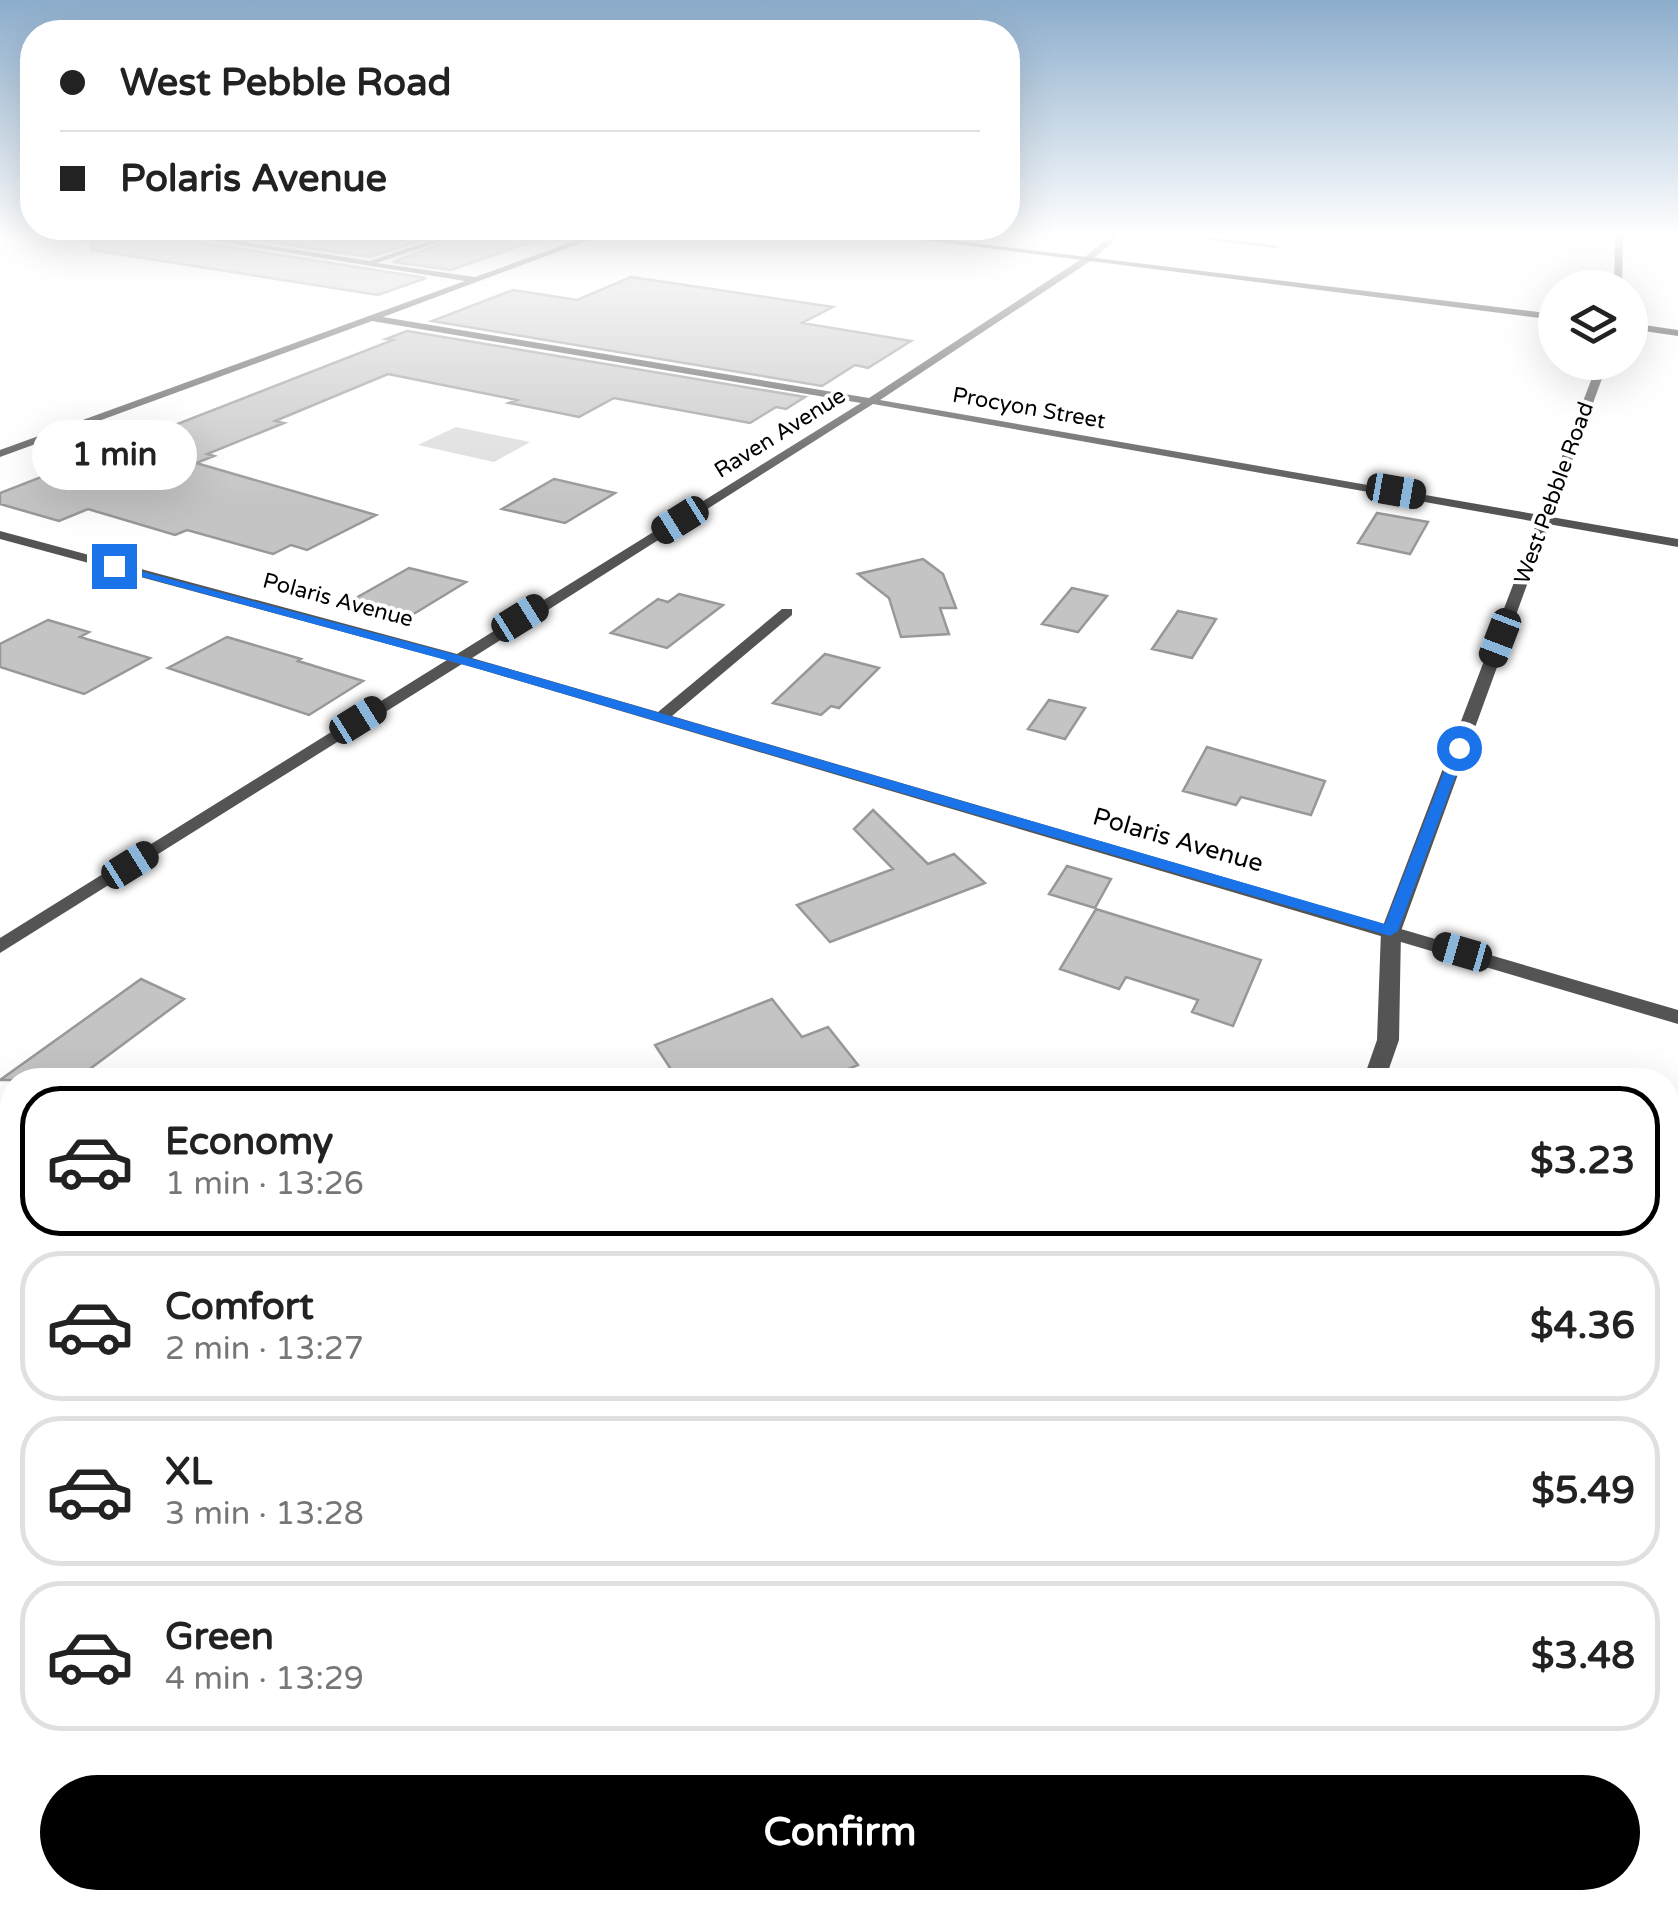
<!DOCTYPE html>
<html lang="en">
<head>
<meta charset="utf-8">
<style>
	:root { --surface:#fff; --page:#f2f2f2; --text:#222; --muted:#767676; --line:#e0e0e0; --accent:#000 }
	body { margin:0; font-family:"Varela Round",sans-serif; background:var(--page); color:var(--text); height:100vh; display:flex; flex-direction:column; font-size:38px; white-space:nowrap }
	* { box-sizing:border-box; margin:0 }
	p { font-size:32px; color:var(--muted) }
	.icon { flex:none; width:55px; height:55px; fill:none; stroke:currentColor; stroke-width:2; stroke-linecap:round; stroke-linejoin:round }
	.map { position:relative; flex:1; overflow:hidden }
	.panel { position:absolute; left:0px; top:1068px; width:1680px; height:842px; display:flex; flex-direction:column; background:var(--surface); border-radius:40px 40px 0 0; box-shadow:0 10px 40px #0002 }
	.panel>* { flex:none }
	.banner { position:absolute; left:20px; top:20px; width:1000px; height:220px; border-radius:40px; box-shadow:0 10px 40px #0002; display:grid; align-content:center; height:220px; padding:0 40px; background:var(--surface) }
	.fabs { position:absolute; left:1538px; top:270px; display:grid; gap:20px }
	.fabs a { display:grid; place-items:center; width:110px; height:110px; border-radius:50%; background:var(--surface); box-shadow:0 10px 40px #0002; font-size:50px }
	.end { position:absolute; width:45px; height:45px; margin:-22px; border:12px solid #1a73e8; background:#fff; box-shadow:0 0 0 5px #fff }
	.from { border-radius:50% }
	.bubble { position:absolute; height:70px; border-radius:35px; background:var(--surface); box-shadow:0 10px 40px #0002; font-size:32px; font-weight:700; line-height:70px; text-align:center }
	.car { position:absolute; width:30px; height:60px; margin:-30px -15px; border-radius:12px; box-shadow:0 0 8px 2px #0007; background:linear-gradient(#222 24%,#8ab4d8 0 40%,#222 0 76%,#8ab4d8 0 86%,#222 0) }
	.banner b { display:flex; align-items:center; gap:35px; height:95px; font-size:38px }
	.banner b+b { border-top:2px solid var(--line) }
	.banner i { width:25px; height:25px; background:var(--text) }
	ul { padding:18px 0 0; list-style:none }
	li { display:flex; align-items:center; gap:30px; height:150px; margin:0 20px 15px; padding:0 20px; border:5px solid var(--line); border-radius:40px }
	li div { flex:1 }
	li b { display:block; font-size:38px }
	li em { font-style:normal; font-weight:700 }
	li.active { border-color:var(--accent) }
	li>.icon { width:90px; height:90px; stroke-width:1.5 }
	.primary-button { display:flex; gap:20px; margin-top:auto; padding:20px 40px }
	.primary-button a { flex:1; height:115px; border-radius:60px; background:var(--accent); color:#fff; font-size:40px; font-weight:700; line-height:115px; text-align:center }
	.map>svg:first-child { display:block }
</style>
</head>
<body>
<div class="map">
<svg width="1678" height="1909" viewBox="0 0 1678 1909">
	<rect width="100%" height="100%" fill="#fff"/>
	<!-- green -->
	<path fill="#dbdbdb" d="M456 427 530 442 494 462 418 445Z"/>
	<!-- building -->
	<path fill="#c4c4c4" stroke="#989898" stroke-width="2.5" d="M94 233H162L165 237 426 278 378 295 92 250Z
		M209 233H442L370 257Z
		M469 233H541L542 238 451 270 393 262Z
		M631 277 833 307 802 323 911 341 868 368 855 365 822 386 432 321 513 290 577 300Z
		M407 331 805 397 786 409 776 407 750 423 614 398 579 417 509 403 517 400 388 374 275 421 284 423 207 454 214 456 196 463 376 515 307 550 291 545 273 554 187 530 175 535 88 509 59 521 0 504V493L393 340 386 339Z
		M554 479 615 493 565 523 502 509Z
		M1377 513 1428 522 1410 554 1358 543Z
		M923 559 943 574 956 608H940L949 634 901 637 889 598 858 574Z
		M409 568 466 582 412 615 354 599Z
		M1072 588 1107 596 1078 632 1042 624Z
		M679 594 723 605 667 648 611 633 658 599 668 602Z
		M1178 611 1216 619 1192 658 1152 649Z
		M48 620 89 632 80 637 150 658 84 694 0 667V644Z
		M227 637 301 659 298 661 363 681 309 715 168 668Z
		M825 654 879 668 839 708 831 706 821 715 773 703Z
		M1049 700 1085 708 1065 739 1028 729Z
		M1207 747 1325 781 1311 815 1241 797 1236 805 1183 791Z
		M873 810 928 864 954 854 985 883 830 942 797 905 893 869 854 829Z
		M1067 866 1111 879 1095 908 1049 894Z
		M1096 909 1261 960 1233 1026 1192 1012 1198 1000 1126 977 1119 989 1060 969Z
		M141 979 184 999 75 1080H0Z
		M772 999 802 1037 828 1027 858 1065 821 1080H678L655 1045Z"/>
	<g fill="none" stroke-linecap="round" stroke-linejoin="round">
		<!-- service -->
		<path fill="#545454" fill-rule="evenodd" d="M1151 233H1175L1280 246 1276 248Z
			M12 1230V1254L0 1260V1235Z
			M1668 1604 1678 1608V1640L1668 1636Z
			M12 1645V1684L0 1690V1650Z"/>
		<!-- minor -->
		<path fill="#545454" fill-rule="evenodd" d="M166 233H184L370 261 454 233H465L377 263 475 277 597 233H608L383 317 869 398 1086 256 1115 233H1123L1092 260 880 400 1678 539V547L873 404 472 658 658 712 782 609H792V615L672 716 1678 1010V1024L462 664 0 953V938L447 660 0 539V531L457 654 861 403 372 321 0 457V450L465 281Z"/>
		<!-- tertiary -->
		<path fill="#545454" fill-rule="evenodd" d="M1615 233H1623L1622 288H1614Z
			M1598 362H1608L1401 931 1399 1040 1385 1080H1363L1377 1040 1381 931Z
			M0 1780 12 1785V1823L0 1818Z
			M111 1898H158L162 1909H115Z
			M1071 1898H1107L1103 1909H1067Z"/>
		<!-- secondary -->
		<path fill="#212121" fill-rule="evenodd" d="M869 233H891L1555 314V320Z
			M1630 323 1678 330V336L1630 329Z"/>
	</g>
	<!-- sky -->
	<linearGradient id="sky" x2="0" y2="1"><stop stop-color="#8cadcc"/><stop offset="0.47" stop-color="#fff"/><stop offset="1" stop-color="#fff" stop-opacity="0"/></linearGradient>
	<rect width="1678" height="500" fill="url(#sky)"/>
	<!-- route -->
	<path fill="#1a73e8" d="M110 563 495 665 1385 924 1453 748 1459 743 1466 748 1398 931 1390 936 486 671 110 568Z"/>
	<g text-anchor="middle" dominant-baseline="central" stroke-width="8" stroke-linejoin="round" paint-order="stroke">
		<!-- far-street labels -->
		<g font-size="22" fill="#000" stroke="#fff">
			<text transform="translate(1029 408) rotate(10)">Procyon Street</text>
			<text transform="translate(780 433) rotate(-32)">Raven Avenue</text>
			<text transform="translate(1554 493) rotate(-70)">West Pebble Road</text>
			<text transform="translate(338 600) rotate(15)">Polaris Avenue</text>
		</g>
		<!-- street labels -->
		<g font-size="25" fill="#000" stroke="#fff">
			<text transform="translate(1178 840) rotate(16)">Polaris Avenue</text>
		</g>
	</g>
</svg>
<div class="fabs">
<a><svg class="icon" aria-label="layers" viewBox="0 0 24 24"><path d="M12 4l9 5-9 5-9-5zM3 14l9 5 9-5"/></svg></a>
</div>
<i class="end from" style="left:1459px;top:748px"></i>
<i class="end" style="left:114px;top:566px"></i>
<div class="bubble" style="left:32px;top:420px;width:165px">1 min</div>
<i class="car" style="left:1396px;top:491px;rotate:100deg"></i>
<i class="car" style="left:680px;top:520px;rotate:238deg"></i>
<i class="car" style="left:520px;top:618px;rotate:58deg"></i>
<i class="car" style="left:1500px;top:638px;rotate:201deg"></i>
<i class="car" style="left:358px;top:720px;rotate:58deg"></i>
<i class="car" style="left:130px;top:865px;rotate:58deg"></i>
<i class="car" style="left:1462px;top:952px;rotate:286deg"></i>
<div class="banner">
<b><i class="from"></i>West Pebble Road</b>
<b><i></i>Polaris Avenue</b>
</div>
<section class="panel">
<ul>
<li class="active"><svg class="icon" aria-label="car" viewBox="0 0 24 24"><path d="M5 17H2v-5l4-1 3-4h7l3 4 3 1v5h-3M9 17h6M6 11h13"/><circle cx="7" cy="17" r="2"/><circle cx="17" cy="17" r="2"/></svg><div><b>Economy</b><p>1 min · 13:26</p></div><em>$3.23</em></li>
<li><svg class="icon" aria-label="car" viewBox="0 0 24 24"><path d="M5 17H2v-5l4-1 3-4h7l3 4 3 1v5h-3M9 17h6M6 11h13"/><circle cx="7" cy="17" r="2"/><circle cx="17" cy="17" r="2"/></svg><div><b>Comfort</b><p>2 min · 13:27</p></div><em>$4.36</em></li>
<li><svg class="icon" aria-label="car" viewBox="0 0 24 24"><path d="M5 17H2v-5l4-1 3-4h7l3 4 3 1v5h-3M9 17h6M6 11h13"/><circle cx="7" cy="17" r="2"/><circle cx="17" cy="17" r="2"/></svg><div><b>XL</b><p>3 min · 13:28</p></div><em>$5.49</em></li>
<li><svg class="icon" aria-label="car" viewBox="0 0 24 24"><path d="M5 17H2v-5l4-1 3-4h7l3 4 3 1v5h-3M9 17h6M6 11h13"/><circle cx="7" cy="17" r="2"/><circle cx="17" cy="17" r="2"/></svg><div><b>Green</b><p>4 min · 13:29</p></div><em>$3.48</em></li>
</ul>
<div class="primary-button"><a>Confirm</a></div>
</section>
</div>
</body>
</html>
